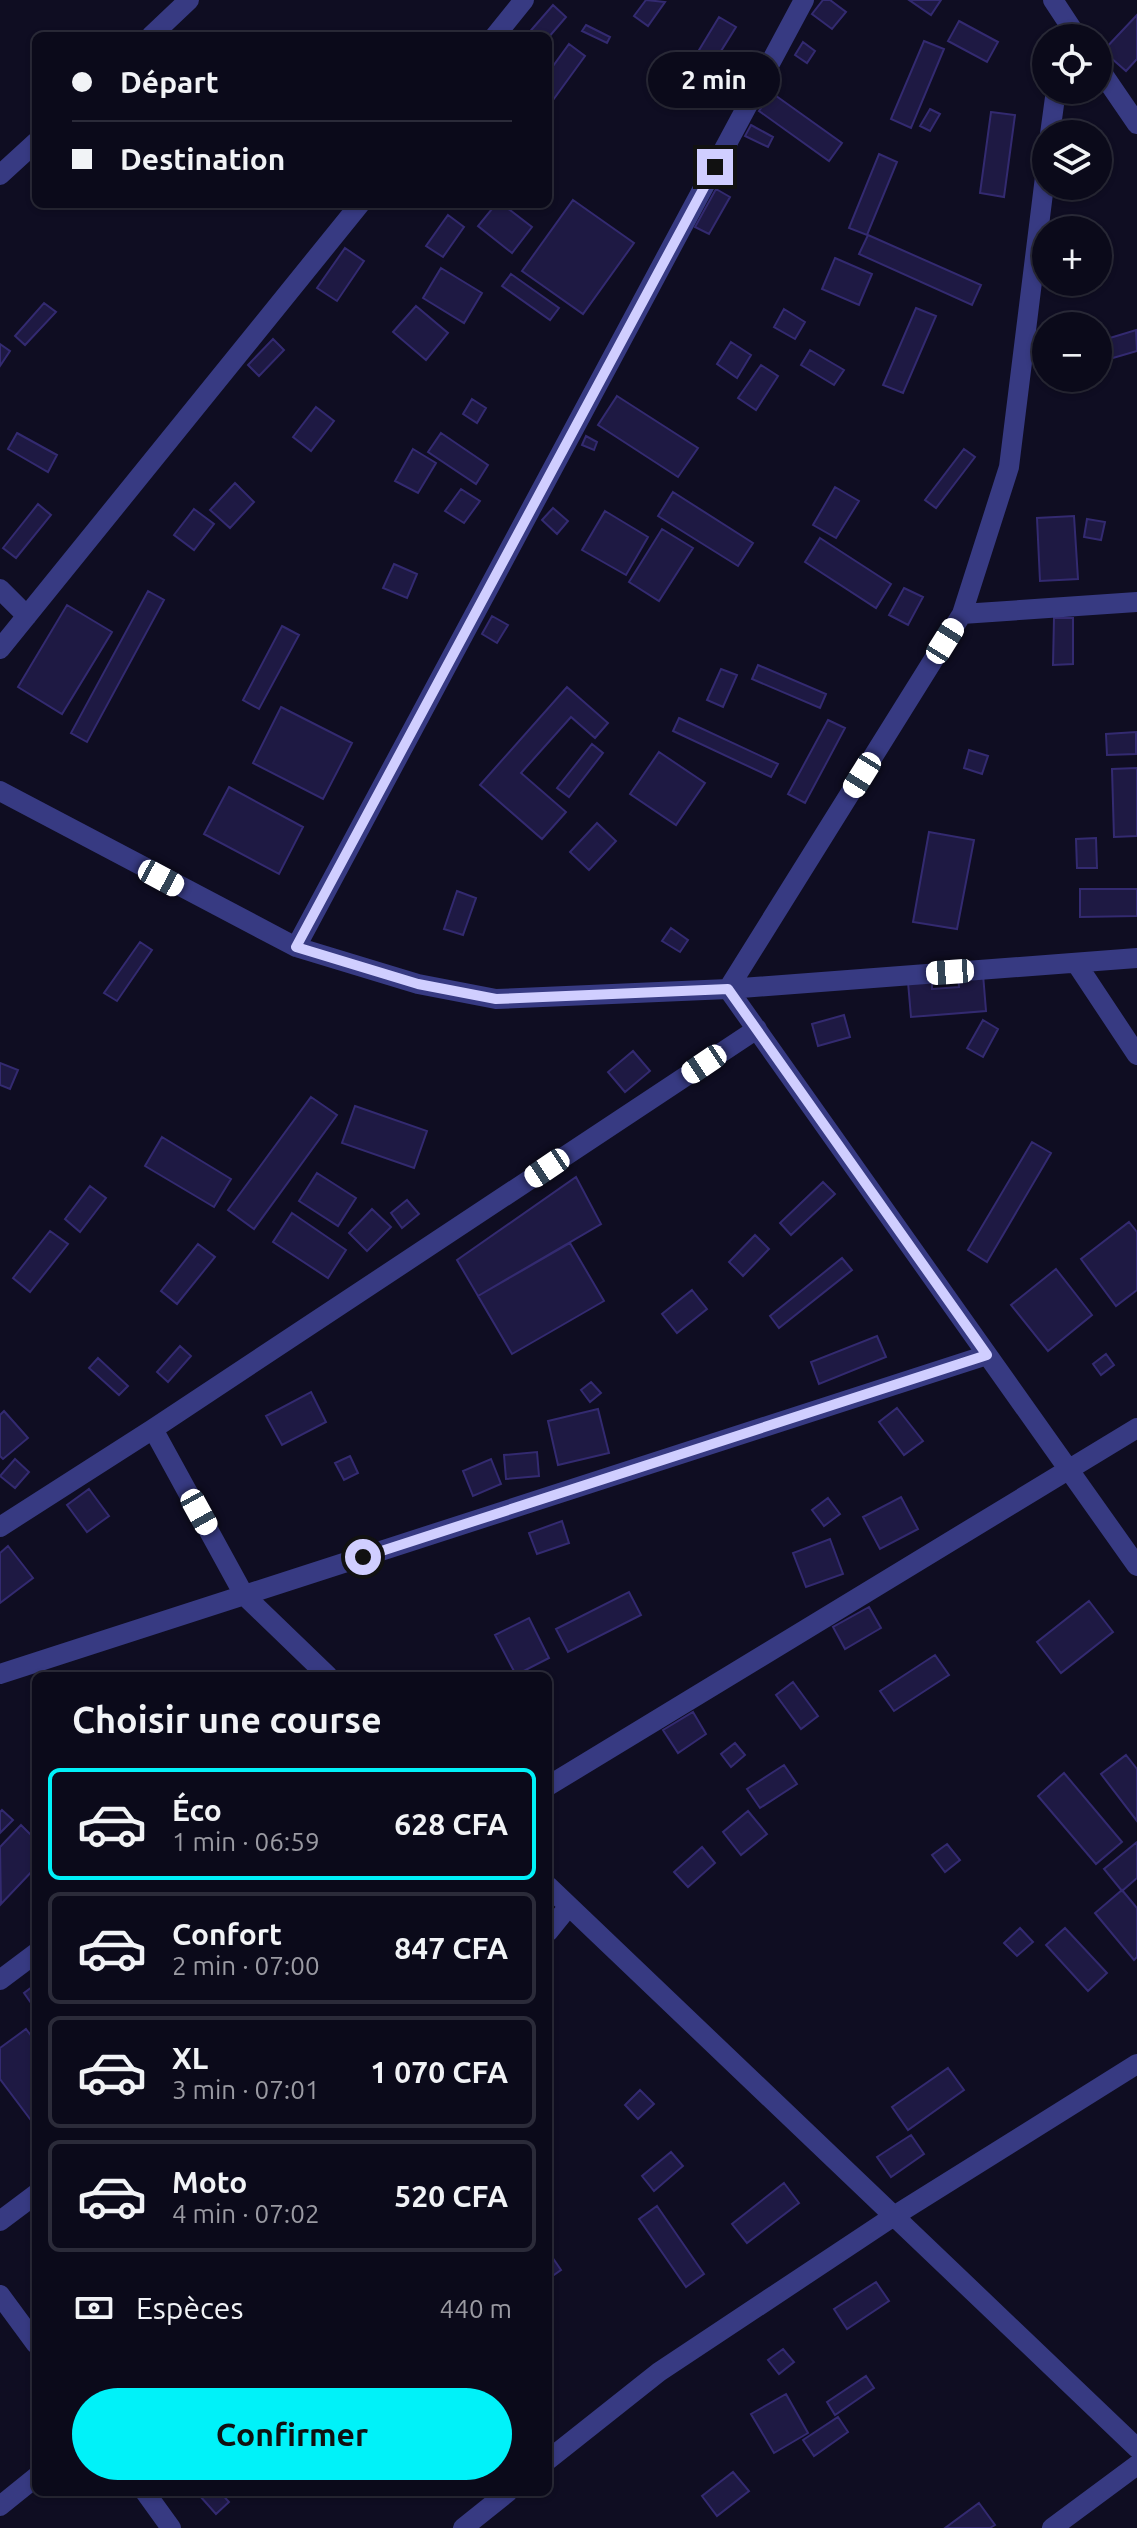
<!DOCTYPE html>
<html lang="fr">
<head>
<meta charset="utf-8">
<style>
	:root { --surface:#0b0a1a; --page:#141323; --text:#f1f3f6; --muted:#9a9aa2; --line:#2b2b39; --accent:#00f2f9 }
	body { margin:0; font-family:Ubuntu,sans-serif; background:var(--page); color:var(--text); height:100vh; display:flex; flex-direction:column; font-size:30px; white-space:nowrap }
	* { box-sizing:border-box; margin:0 }
	p { font-size:26px; color:var(--muted) }
	.icon { flex:none; width:44px; height:44px; fill:none; stroke:currentColor; stroke-width:2; stroke-linecap:round; stroke-linejoin:round }
	.map { position:relative; flex:1; overflow:hidden }
	.sheet { position:absolute; left:32px; top:1672px; width:520px; height:824px; display:flex; flex-direction:column; background:var(--surface); border-radius:12px; box-shadow:0 2px 6px #0004,0 0 0 2px var(--line) }
	.sheet>* { flex:none }
	.guide { position:absolute; left:32px; top:32px; width:520px; height:176px; border-radius:12px; box-shadow:0 2px 6px #0004,0 0 0 2px var(--line); display:grid; align-content:center; height:176px; padding:0 40px; background:var(--surface) }
	.buttons { position:absolute; left:1032px; top:24px; display:grid; gap:16px }
	.buttons a { display:grid; place-items:center; width:80px; height:80px; border-radius:50%; background:var(--surface); box-shadow:0 2px 6px #0004,0 0 0 2px var(--line); font-size:40px }
	.end { position:absolute; width:36px; height:36px; margin:-18px; border:10px solid #d0ceff; background:#111; box-shadow:0 0 0 4px #111 }
	.from { border-radius:50% }
	.bubble { position:absolute; height:56px; border-radius:28px; background:var(--surface); box-shadow:0 2px 6px #0004,0 0 0 2px var(--line); font-size:26px; font-weight:700; line-height:56px; text-align:center }
	.car { position:absolute; width:24px; height:48px; margin:-24px -12px; border-radius:10px; box-shadow:0 0 6px 2px #0007; background:linear-gradient(#fff 24%,#345 0 40%,#fff 0 76%,#345 0 86%,#fff 0) }
	.guide b { display:flex; align-items:center; gap:28px; height:76px; font-size:30px }
	.guide b+b { border-top:2px solid var(--line) }
	.guide i { width:20px; height:20px; background:var(--text) }
	ul { padding:0; list-style:none }
	li { display:flex; align-items:center; gap:24px; height:112px; margin:0 16px 12px; padding:0 24px; border:4px solid var(--line); border-radius:12px }
	li div { flex:1 }
	li b { display:block; font-size:30px }
	li em { font-style:normal; font-weight:700 }
	li.selected { border-color:var(--accent) }
	li>.icon { width:72px; height:72px; stroke-width:1.5 }
	h2 { padding:0 40px; font-size:36px; line-height:96px }
	.pay { display:flex; align-items:center; gap:20px; height:88px; padding:0 40px; font-size:30px }
	.pay p { margin-inline-start:auto }
	.cta { display:flex; gap:16px; margin-top:auto; padding:16px 40px }
	.cta a { flex:1; height:92px; border-radius:48px; background:var(--accent); color:#111; font-size:32px; font-weight:700; line-height:92px; text-align:center }
	.map>svg:first-child { display:block }
</style>
</head>
<body>
<div class="map">
<svg width="1137" height="2528" viewBox="0 0 1137 2528">
	<rect width="100%" height="100%" fill="#0f0d22"/>
	<!-- building -->
	<path fill="#1e1943" stroke="#332a70" stroke-width="2" d="M646 0 665 2 648 26 634 16Z
		M823 0H830L846 12 832 29 812 14Z
		M909 0H941L931 15Z
		M553 5 566 17 548 38V36H526Z
		M1137 15V59L1126 71 1103 51Z
		M719 17 736 27 706 75 690 65Z
		M959 21 998 42 987 62 948 41Z
		M586 25 610 37 607 43 582 31Z
		M924 41 944 49 911 128 891 119Z
		M803 42 815 51 807 63 795 55Z
		M569 44 585 56 548 107V73Z
		M772 93 842 143 829 161 759 111Z
		M930 109 940 114 930 131 920 126Z
		M991 112 1015 115 1004 197 980 193Z
		M751 125 773 137 768 147 745 136Z
		M879 154 897 162 867 235 849 228Z
		M716 189 730 197 709 234 695 227Z
		M573 200 634 243 583 314 522 271Z
		M496 204H502L532 227 512 253 478 226Z
		M448 215 464 227 443 257 426 246Z
		M868 235 981 285 972 305 859 254Z
		M345 248 364 261 337 301 317 288Z
		M835 258 872 274 859 305 822 289Z
		M441 268 482 293 464 323 423 298Z
		M511 274 559 308 550 320 502 286Z
		M44 303 56 312 25 345 15 336Z
		M416 306 448 333 426 360 393 332Z
		M916 308 936 316 903 393 883 385Z
		M784 309 805 322 795 339 774 327Z
		M1136 330 1137 351 1106 360 1100 341Z
		M273 339 284 350 259 376 248 365Z
		M731 342 751 355 737 378 717 364Z
		M0 344 10 351 0 366Z
		M810 350 844 370 834 385 801 365Z
		M761 365 778 376 756 410 738 398Z
		M617 396 698 448 678 477 598 425Z
		M472 399 486 408 477 423 463 414Z
		M316 407 334 421 311 451 293 437Z
		M17 433 57 455 48 472 8 449Z
		M441 433 488 465 476 484 428 452Z
		M586 436 597 442 594 450 582 445Z
		M413 449 436 463 418 493 395 481Z
		M964 449 975 457 936 508 925 500Z
		M235 483 254 502 230 528 210 510Z
		M835 487 859 501 836 538 813 525Z
		M461 489 480 501 464 523 445 511Z
		M673 492 753 543 738 566 658 516Z
		M38 504 51 515 16 558 3 548Z
		M553 508 568 521 557 534 542 520Z
		M194 509 214 524 194 550 174 535Z
		M605 511 648 537 626 575 582 550Z
		M1074 516 1078 579 1040 581 1037 518Z
		M1087 519 1105 522 1101 540 1084 537Z
		M662 529 693 548 659 601 629 582Z
		M820 538 891 584 876 608 805 562Z
		M394 564 417 574 407 598 383 588Z
		M904 588 923 597 908 625 889 615Z
		M148 591 164 600 87 742 71 733Z
		M67 605 112 632 62 714 18 687Z
		M492 616 508 625 497 643 482 634Z
		M1054 618H1073V664L1053 665Z
		M282 626 299 635 259 709 243 700Z
		M758 665 826 694 820 708 752 679Z
		M721 669 737 675 723 707 707 700Z
		M567 687 608 723 595 738 571 717 521 773 566 812 542 839 480 785Z
		M281 707 352 743 323 799 253 763Z
		M679 718 778 764 771 777 673 731Z
		M828 720 845 728 805 803 788 794Z
		M1136 732V754L1107 755 1106 734Z
		M592 744 603 753 569 797 557 788Z
		M969 750 988 756 982 774 964 768Z
		M659 752 705 783 676 825 630 794Z
		M1137 768V836L1114 837 1112 769Z
		M229 787 303 827 279 874 204 834Z
		M597 823 616 841 589 870 570 852Z
		M929 832 974 840 957 929 913 922Z
		M1096 838 1097 868H1077L1076 839Z
		M1080 889H1137V916L1080 917Z
		M457 891 476 898 463 935 444 929Z
		M671 928 688 940 680 952 662 941Z
		M140 942 152 950 117 1001 104 993Z
		M983 974 986 1011 911 1017 908 982 932 980V989L959 987 958 976Z
		M844 1015 850 1037 818 1046 812 1024Z
		M983 1020 998 1029 983 1057 967 1048Z
		M633 1051 650 1071 625 1092 608 1072Z
		M0 1063 18 1070 10 1089 0 1085Z
		M311 1097 337 1115 254 1229 228 1210Z
		M355 1106 427 1131 414 1168 342 1143Z
		M162 1137 231 1179 214 1207 145 1166Z
		M1032 1142 1051 1153 987 1262 968 1250Z
		M317 1173 356 1198 338 1226 299 1201Z
		M576 1177 601 1224 478 1296 457 1260Z
		M823 1182 835 1194 791 1235 780 1223Z
		M90 1186 106 1198 80 1232 65 1219Z
		M407 1200 419 1214 402 1228 391 1213Z
		M372 1209 391 1227 367 1251 349 1233Z
		M292 1213 346 1250 328 1278 273 1242Z
		M1129 1222 1137 1232V1290L1116 1306 1081 1259Z
		M50 1231 68 1244 30 1292 13 1278Z
		M755 1235 769 1249 743 1276 729 1262Z
		M570 1243 604 1301 512 1354 478 1296Z
		M198 1244 215 1257 177 1304 161 1291Z
		M842 1258 852 1270 779 1328 770 1316Z
		M1056 1269 1092 1315 1048 1351 1011 1305Z
		M692 1290 707 1309 677 1333 662 1314Z
		M877 1336 886 1357 819 1384 811 1362Z
		M180 1346 191 1356 168 1382 157 1372Z
		M1106 1354 1114 1365 1101 1375 1093 1364Z
		M98 1358 128 1386 119 1395 89 1368Z
		M591 1382 601 1393 590 1402 581 1390Z
		M311 1392 326 1422 282 1445 266 1416Z
		M897 1408 923 1441 904 1455 879 1422Z
		M598 1409 609 1453 558 1465 548 1421Z
		M4 1411 28 1438 3 1459 0 1456V1415Z
		M537 1452 539 1476 506 1479 504 1455Z
		M350 1456 358 1473 344 1480 335 1463Z
		M15 1459 29 1472 15 1488 0 1476Z
		M491 1459 501 1484 473 1496 463 1471Z
		M89 1489 109 1516 87 1532 67 1505Z
		M901 1497 918 1529 880 1549 863 1517Z
		M828 1498 840 1514 824 1526 812 1510Z
		M562 1521 569 1543 537 1554 529 1533Z
		M830 1539 843 1574 806 1587 793 1553Z
		M8 1546 33 1578 0 1603V1553Z
		M629 1592 641 1615 568 1652 556 1629Z
		M1089 1601 1113 1632 1061 1673 1037 1642Z
		M869 1607 881 1628 845 1649 833 1627Z
		M529 1618 549 1658 516 1675 495 1635Z
		M935 1655 949 1675 894 1711 880 1691Z
		M793 1682 818 1716 801 1729 776 1695Z
		M693 1712 706 1734 678 1753 663 1730Z
		M735 1743 745 1755 731 1767 721 1754Z
		M1126 1755 1137 1769V1821L1101 1774Z
		M784 1765 797 1784 760 1808 747 1789Z
		M1064 1773 1122 1842 1096 1864 1038 1796Z
		M2 1810 13 1820 0 1833V1812Z
		M748 1811 767 1834 741 1855 723 1832Z
		M21 1825 36 1840V1867L1 1904 0 1847Z
		M1137 1842V1878L1122 1891 1104 1869Z
		M947 1844 960 1860 945 1872 932 1855Z
		M702 1847 715 1863 688 1887 674 1872Z
		M1122 1890 1137 1908V1957L1134 1960 1095 1913Z
		M1020 1928 1033 1942 1017 1956 1004 1943Z
		M1065 1928 1107 1973 1088 1991 1046 1945Z
		M36 1984V2010L24 1993Z
		M26 2029 36 2042V2121L33 2123 0 2079V2048Z
		M948 2068 964 2090 908 2130 892 2107Z
		M640 2090 654 2104 638 2119 625 2105Z
		M911 2135 924 2154 891 2177 877 2157Z
		M671 2152 683 2166 654 2191 642 2176Z
		M784 2183 799 2203 747 2243 732 2224Z
		M657 2206 704 2274 686 2287 639 2219Z
		M548 2251 561 2270 548 2279Z
		M876 2282 889 2301 847 2329 834 2309Z
		M783 2349 794 2362 779 2374 768 2360Z
		M866 2376 874 2388 835 2415 827 2402Z
		M786 2394 808 2433 774 2453 751 2414Z
		M838 2417 848 2432 814 2456 803 2440Z
		M733 2472 749 2491 717 2516 702 2496Z
		M205 2492H220L229 2502 216 2514 200 2496Z
		M979 2503 995 2525 990 2528H945Z"/>
	<g fill="none" stroke-linecap="round" stroke-linejoin="round">
		<!-- minor -->
		<path stroke="#373a82" stroke-width="20" d="M1053 0 1078 38
			M151 36 189 0
			M495 36 524 0
			M1098 67 1137 124
			M1050 134 1056 90
			M1046 169 1009 467 962 614 728 989 1137 1566
			M0 175 36 142
			M0 589 27 616
			M962 614 1137 602
			M0 649 360 204
			M0 791 296 947 418 984 496 999 728 989 1137 958
			M296 947 804 0
			M1076 963 1137 1055
			M153 1429 244 1595 328 1676
			M0 1527 153 1429 757 1029
			M0 1674 987 1355
			M548 1786 1137 1428
			M548 1886 1137 2448
			M548 1932 569 1906
			M0 1980 36 1953
			M0 2221 36 2194
			M0 2295 36 2344
			M548 2460 659 2372 894 2216 1137 2064
			M145 2492 171 2528
			M0 2506 36 2477
			M463 2528 508 2492
			M1052 2528 1137 2465"/>
	</g>
	<g fill="none" stroke-linecap="round" stroke-linejoin="round">
		<!-- route -->
		<path stroke="#d0ceff" stroke-width="10" d="M363 1557 987 1355 728 989 496 999 418 984 296 947 715 167"/>
	</g>
</svg>
<div class="buttons">
<a><svg class="icon" aria-label="locate" viewBox="0 0 24 24"><circle cx="12" cy="12" r="6"/><path d="M12 2v4M12 18v4M2 12h4M18 12h4"/></svg></a>
<a><svg class="icon" aria-label="layers" viewBox="0 0 24 24"><path d="M12 4l9 5-9 5-9-5zM3 14l9 5 9-5"/></svg></a>
<a>+</a>
<a>−</a>
</div>
<i class="end from" style="left:363px;top:1557px"></i>
<i class="end" style="left:715px;top:167px"></i>
<div class="bubble" style="left:648px;top:52px;width:132px">2 min</div>
<i class="car" style="left:945px;top:641px;rotate:32deg"></i>
<i class="car" style="left:862px;top:775px;rotate:212deg"></i>
<i class="car" style="left:161px;top:878px;rotate:118deg"></i>
<i class="car" style="left:950px;top:972px;rotate:266deg"></i>
<i class="car" style="left:704px;top:1064px;rotate:236deg"></i>
<i class="car" style="left:547px;top:1168px;rotate:236deg"></i>
<i class="car" style="left:199px;top:1512px;rotate:151deg"></i>
<div class="guide">
<b><i class="from"></i>Départ</b>
<b><i></i>Destination</b>
</div>
<section class="sheet">
<h2>Choisir une course</h2>
<ul>
<li class="selected"><svg class="icon" aria-label="car" viewBox="0 0 24 24"><path d="M5 17H2v-5l4-1 3-4h7l3 4 3 1v5h-3M9 17h6M6 11h13"/><circle cx="7" cy="17" r="2"/><circle cx="17" cy="17" r="2"/></svg><div><b>Éco</b><p>1 min · 06:59</p></div><em>628 CFA</em></li>
<li><svg class="icon" aria-label="car" viewBox="0 0 24 24"><path d="M5 17H2v-5l4-1 3-4h7l3 4 3 1v5h-3M9 17h6M6 11h13"/><circle cx="7" cy="17" r="2"/><circle cx="17" cy="17" r="2"/></svg><div><b>Confort</b><p>2 min · 07:00</p></div><em>847 CFA</em></li>
<li><svg class="icon" aria-label="car" viewBox="0 0 24 24"><path d="M5 17H2v-5l4-1 3-4h7l3 4 3 1v5h-3M9 17h6M6 11h13"/><circle cx="7" cy="17" r="2"/><circle cx="17" cy="17" r="2"/></svg><div><b>XL</b><p>3 min · 07:01</p></div><em>1 070 CFA</em></li>
<li><svg class="icon" aria-label="car" viewBox="0 0 24 24"><path d="M5 17H2v-5l4-1 3-4h7l3 4 3 1v5h-3M9 17h6M6 11h13"/><circle cx="7" cy="17" r="2"/><circle cx="17" cy="17" r="2"/></svg><div><b>Moto</b><p>4 min · 07:02</p></div><em>520 CFA</em></li>
</ul>
<div class="pay"><svg class="icon" aria-label="cash" viewBox="0 0 24 24"><path d="M3 7h18v10H3z"/><circle cx="12" cy="12" r="2"/></svg>Espèces<p>440 m</p></div>
<div class="cta"><a>Confirmer</a></div>
</section>
</div>
</body>
</html>
